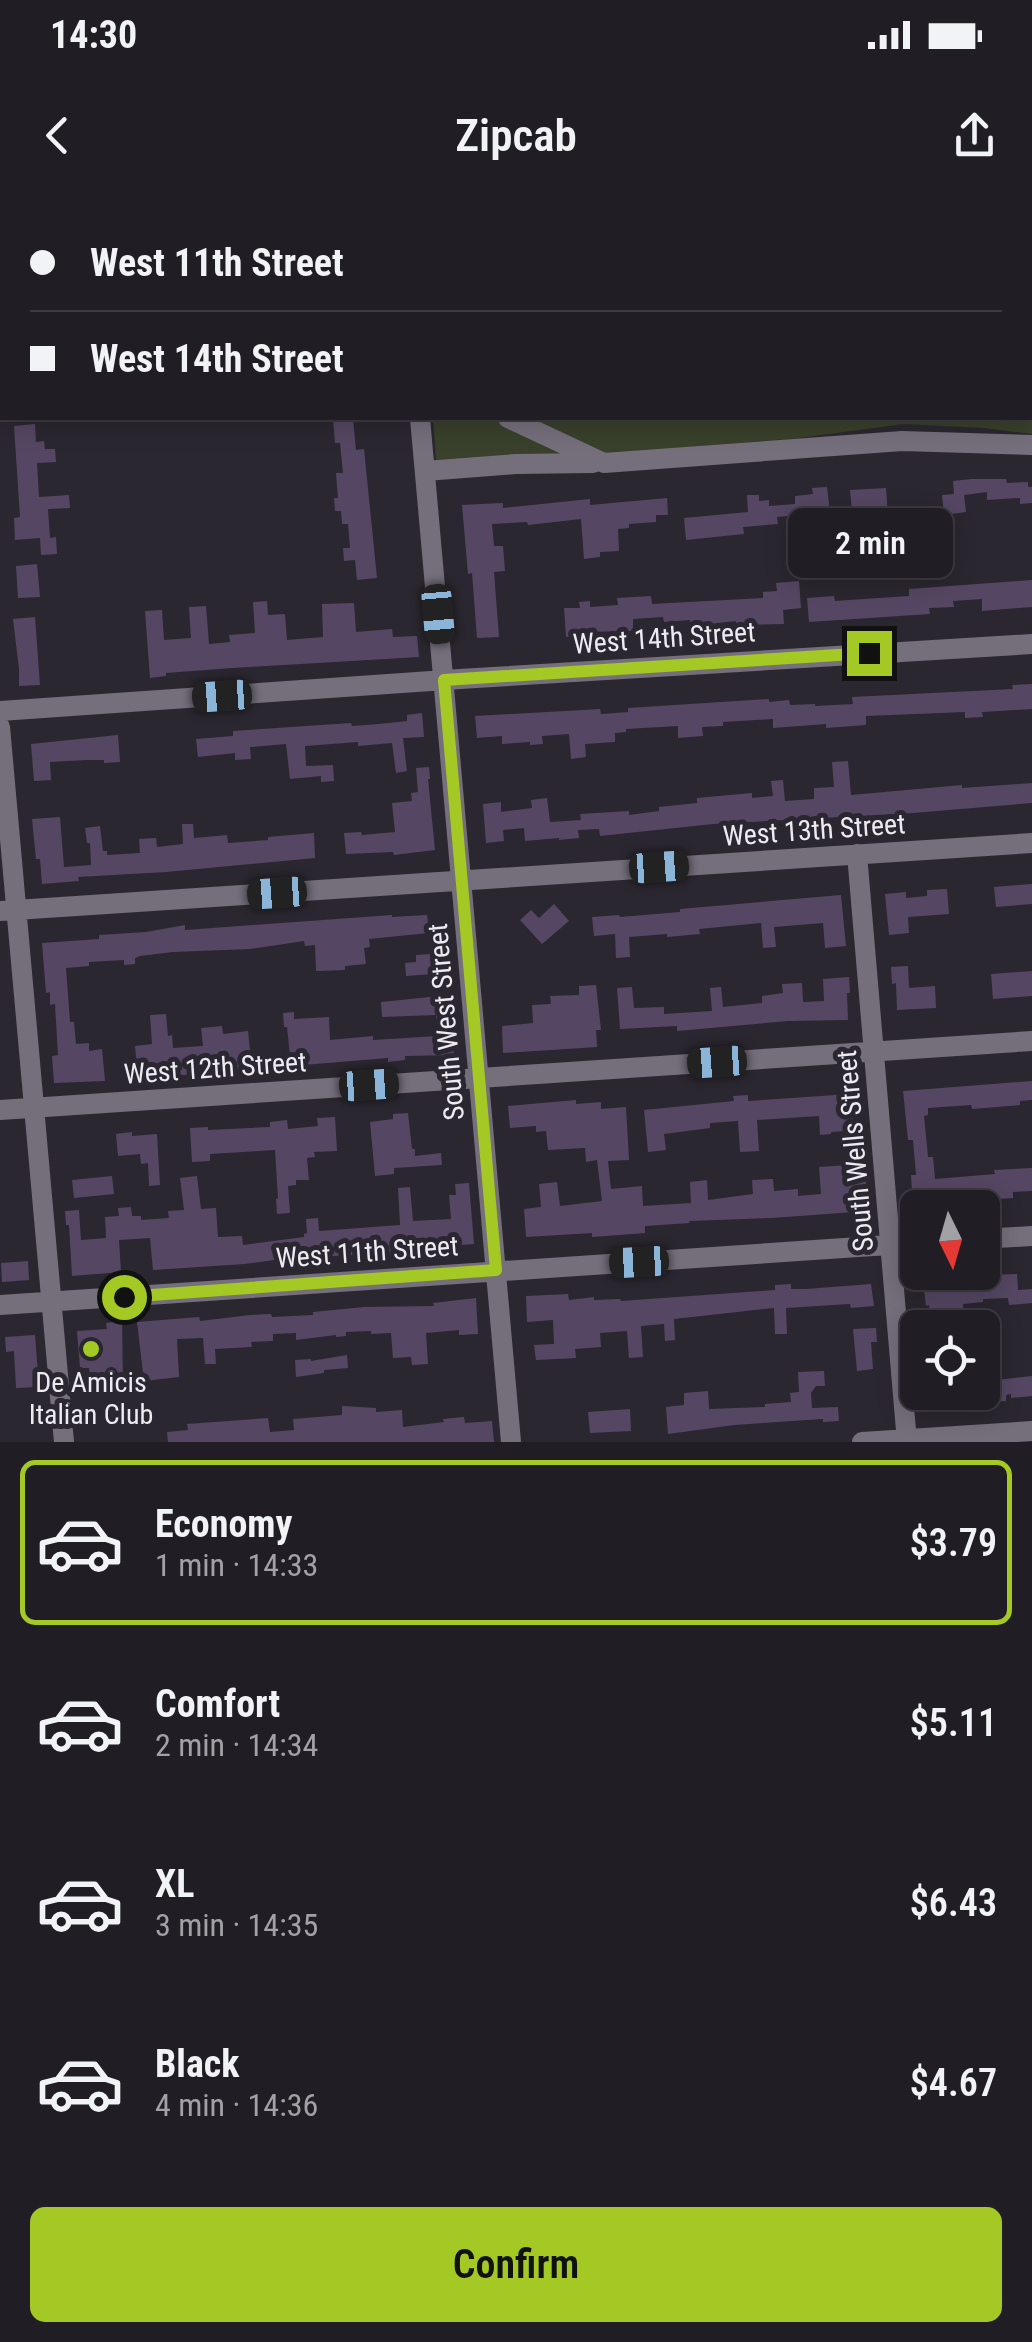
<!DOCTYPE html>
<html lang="en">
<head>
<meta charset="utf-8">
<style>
	:root { --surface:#201d24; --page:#28262c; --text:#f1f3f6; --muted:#a2a2a6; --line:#3d3b41; --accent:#a4c824 }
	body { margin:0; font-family:"Roboto Condensed",sans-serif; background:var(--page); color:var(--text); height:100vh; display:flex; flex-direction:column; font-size:38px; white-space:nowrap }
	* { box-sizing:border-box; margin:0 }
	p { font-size:32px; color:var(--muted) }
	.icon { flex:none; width:55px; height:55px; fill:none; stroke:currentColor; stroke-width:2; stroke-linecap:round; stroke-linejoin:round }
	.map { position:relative; height:1242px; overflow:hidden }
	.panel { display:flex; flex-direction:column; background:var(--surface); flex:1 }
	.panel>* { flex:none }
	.hud { position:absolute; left:0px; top:0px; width:1032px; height:220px; box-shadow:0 5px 25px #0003,0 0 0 2px var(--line); display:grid; align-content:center; height:220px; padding:0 30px; background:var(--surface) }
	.needle { width:65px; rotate:175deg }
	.buttons { position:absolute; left:900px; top:990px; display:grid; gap:20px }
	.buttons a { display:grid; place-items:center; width:100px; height:100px; border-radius:15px; background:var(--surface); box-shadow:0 5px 25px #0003,0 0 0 2px var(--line); font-size:50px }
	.end { position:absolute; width:45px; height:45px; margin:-22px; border:12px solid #a4c824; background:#111; box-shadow:0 0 0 5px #111 }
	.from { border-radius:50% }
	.bubble { position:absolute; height:70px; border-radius:15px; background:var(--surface); box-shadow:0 5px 25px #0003,0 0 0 2px var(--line); font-size:32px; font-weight:600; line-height:70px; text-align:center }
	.car { position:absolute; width:30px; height:60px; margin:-30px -15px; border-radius:12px; box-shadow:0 0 8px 2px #0007; background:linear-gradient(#222 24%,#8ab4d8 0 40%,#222 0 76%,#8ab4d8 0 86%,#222 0) }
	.hud b { display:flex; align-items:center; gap:35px; height:95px; font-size:38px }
	.hud b+b { border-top:2px solid var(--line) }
	.hud i { width:25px; height:25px; background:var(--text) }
	ul { padding:18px 0 0; list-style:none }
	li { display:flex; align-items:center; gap:30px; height:165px; margin:0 20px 15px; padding:0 10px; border:5px solid transparent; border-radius:15px }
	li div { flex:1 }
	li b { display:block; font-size:38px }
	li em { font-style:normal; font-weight:600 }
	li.active { border-color:var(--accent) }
	li>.icon { width:90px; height:90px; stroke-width:1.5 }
	.primary-button { display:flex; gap:20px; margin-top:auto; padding:20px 30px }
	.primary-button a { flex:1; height:115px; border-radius:15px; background:var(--accent); color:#111; font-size:40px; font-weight:600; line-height:115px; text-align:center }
	.status { display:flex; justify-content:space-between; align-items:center; height:70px; padding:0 50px; background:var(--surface); direction:ltr }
	.status svg { height:28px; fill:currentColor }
	header { display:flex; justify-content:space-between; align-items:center; height:130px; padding:0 30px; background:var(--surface); font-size:45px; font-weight:600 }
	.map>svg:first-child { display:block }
</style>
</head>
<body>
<div class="status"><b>14:30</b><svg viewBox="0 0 49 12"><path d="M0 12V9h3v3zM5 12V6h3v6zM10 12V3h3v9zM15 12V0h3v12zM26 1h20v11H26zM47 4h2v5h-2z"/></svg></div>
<header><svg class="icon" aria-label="back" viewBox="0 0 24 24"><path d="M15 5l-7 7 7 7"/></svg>Zipcab<svg class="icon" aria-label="share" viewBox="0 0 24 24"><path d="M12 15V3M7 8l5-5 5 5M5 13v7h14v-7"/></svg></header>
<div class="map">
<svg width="1032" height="1242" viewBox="0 0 1032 1242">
	<rect width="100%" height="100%" fill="#2b2730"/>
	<!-- green -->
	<path fill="#39402b" d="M454 0H1032V234L984 228 904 224 799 238 617 253 436 260 433 218H1030V2H452Z"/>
	<!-- building -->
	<path fill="#554763" d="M333 218H353L356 250 364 249 377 378 357 380 355 360 344 361 343 348H350L348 324H342L341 311H335L334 298H338L336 273H343L340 243H335Z
		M35 224 36 242 44 241 45 249H55L56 262 37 263 39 297 69 295 70 308 48 309 50 338 56 337 57 354 41 355 40 338 15 340 14 318 20 317 14 226Z
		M971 279H1006L1007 283 1028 282V287H1032V303L1020 304V298L987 300V292L964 295 966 312 944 315 942 295 954 294 953 281Z
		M827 287 830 312 777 317 778 324 743 327 744 334 686 340 684 318 748 312 747 295H759V301L769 300V306L795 304V296L813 294 812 288Z
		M886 288 888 317H874V310L852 311 850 290Z
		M667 298 668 315H656V322L629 324V328L618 329 619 351 600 352V357L584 359 581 319 528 325 527 322 492 324 494 346H503L505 371 494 372 499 437 477 438 472 373 468 374 462 305 503 303V308L590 299V305Z
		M37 364 40 397 18 398 16 366Z
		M1032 380V407L982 411V399L953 401 954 407 929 408 930 414 809 422 807 398 834 396 835 401 909 396V389Z
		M799 381 801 408 783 410 784 424 736 425V421L690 426V420L664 422 663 417 633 419V431L581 432V436L566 437 564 408H580L579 402 590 401V407L618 405 617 398 651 396 652 404 763 398V392L777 391 776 383Z
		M267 401 268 415 285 414 287 440 323 437 322 404 354 403 356 432 392 429 393 437 417 436 419 457 232 468 166 473V476L150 478 145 411 162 410 164 440 191 438 189 407 206 406 209 444 230 442 229 435 255 433 253 402Z
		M35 417 40 485 19 486V469L13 419Z
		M1032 484V509L982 512 983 517 965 518V512L866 516V525L826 528V524L773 528V519L723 522V526L702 527 703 536 678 538V526L626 529V532L615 533V542L585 544 586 557 571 559 569 534 542 536 543 544 530 545V542L502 544V536L477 538 475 516 600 509 601 514 628 512V508L769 499V502L789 500 790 505 815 504V506L853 504 852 497 1013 489 1012 485Z
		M422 513 424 537 403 538 407 571 396 573 392 543 358 546V542L305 546 306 566 333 565 334 581 321 582V576L290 579 286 544 250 547 251 559 235 560V553L198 557 196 539 233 536V531L351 523 352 526 379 524 407 521V515Z
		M118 535 120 562 104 563V560H86L50 562 51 580 34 581 31 544Z
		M848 561 851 595 962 585V588L1032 583V603L913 613 713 624 600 636 599 629 578 630 579 638 559 640V638L525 641 524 628 503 630 504 641 486 643 483 604 501 602V612L532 608 531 600 547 598 550 622 581 620 580 614 629 611V615L659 611V607L697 603V598L752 593V598L773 596 771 581 783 580 785 601 814 599V588L834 587 832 562Z
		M429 567 430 579H428L435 650 394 655 393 652 346 654 344 633 361 632 362 635 395 632 392 603 412 601 411 593 418 592 416 568Z
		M60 617 64 667 91 665 90 643H87L85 628 100 626 103 651H107V655L140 653 139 639 156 638 157 647 183 644 182 624H193L194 638 227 635 228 643 268 640V637L314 633 315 658 166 672 78 677 79 681 42 684 40 659H36L32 619Z
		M1032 684V704L996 707 994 687Z
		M947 689 949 714 908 717 909 733 889 735 885 694 906 692V698L927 696V690Z
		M841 695 846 746 825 748 823 723 774 727 776 747 763 748 761 723 699 729 700 734 667 737V734L629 737 630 757 616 758 615 734 594 736 592 717 619 715 620 717 680 712V709Z
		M554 704 569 721 542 744 520 720 531 710 539 718Z
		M392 715V717L427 715 429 733 369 739 370 747 364 748 366 764 345 766V770L316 771 315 745 305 746 304 741 250 749 173 752 140 756 135 758V764L124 765V760L89 762V766L66 768 70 822H74L76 844 89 843V851L102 849 105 881 54 883 52 856 58 855 55 804 50 805V792L46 793 42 743 99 739V735L146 732 185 725V730Z
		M430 754V761L445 759 446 773 406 776 405 763 416 762V755Z
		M908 766 909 788 935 786 936 808 897 810 896 783 892 784 891 767Z
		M1032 771V796L993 799 991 774Z
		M849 777 850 793H847L848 820 788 821 677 831V826L620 829 617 788 632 787 634 808 664 807V814L712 811 710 788 721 787 723 807 762 803V796L783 793 782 784 802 783 803 802 824 801 823 779Z
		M596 785 601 830H596L597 847 503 853 502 826 533 823 532 805 551 804 550 796 579 795V786Z
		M449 795 454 855 405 856V860L388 862V858L291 866 287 827H284L283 813 294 812V819L329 817 330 840 373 836V840L437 836 436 815 382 817 381 802Z
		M166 814 168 836 172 835 173 848 203 846 201 828 222 826 223 834 248 831 252 869 234 871V867L200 871V874L138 878 135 846 152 844 150 815Z
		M1032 881V900L1020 901V905L972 909 971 905 928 908V915L924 916 928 957H933L935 979 995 974 994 970 1032 968V991L1013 992V998L937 1003V1007L913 1008 911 975H916L913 940H908L903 891Z
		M850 894 852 915 858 914 859 930 831 932V934L820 935 819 916 757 920 759 951 740 952 738 921 710 923V928L664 934 666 950 648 952 644 910 734 901 733 896 748 895V901Z
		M576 900V904L601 902V909L626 907 629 960 608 961 611 989 642 986 643 1006 691 1003 690 982 707 980 708 1000 753 994 752 980 773 979 774 991 798 989V996L821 994 819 967 849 965V959L864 958 868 1011 772 1018 689 1021 690 1023 645 1026V1033L619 1035 592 1037V1033L526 1037 524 1009 541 1007 539 984 557 982 560 1006 602 1001 597 960 586 962 585 948 548 950 546 931 536 932V926L510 928 508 906Z
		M408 913 412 949H415V956L441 953 442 965 394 968V974L375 976 370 922 393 919V914Z
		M335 917 337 951 314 952 315 957 307 958 309 980H296V985L288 986 290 1013 277 1014 276 999 278 998 275 950 210 954V961L192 962 190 928 208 927V930L270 927V922L287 920 288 929 318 926 317 918Z
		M132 932V936L157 934 160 985 149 986 148 963 141 964 140 954 118 956 116 934Z
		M112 976 114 994 74 998 72 980Z
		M197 976 201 1009 216 1008 218 1037 242 1036 243 1045 304 1037V1034L307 1033 306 1019 318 1018 319 1031 400 1025 398 988 410 987 413 1021 451 1019 449 995H456L455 984 469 983 474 1044 447 1046 448 1050 358 1055 332 1056 331 1050 298 1053V1059L282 1060V1059L244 1064 153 1070 150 1038 119 1040 121 1072 72 1076 69 1025H66L65 1011 79 1010 81 1040 106 1038 105 1017 119 1016 118 1008 131 1007 132 1016H141V1020L169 1018 168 1011 184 1010 180 978Z
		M28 1061 29 1080 2 1082 1 1063Z
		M1017 1074 1018 1090 1032 1089V1103L1009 1105 1008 1098 983 1099V1102L963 1104 965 1128H951L950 1120 931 1122 929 1105 926 1106 923 1081 939 1079 940 1085 963 1083 962 1076Z
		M791 1084V1089H806L871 1084 874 1106 851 1108 850 1104 786 1108 787 1134H775L774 1108 674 1119 675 1140 665 1141 664 1124 641 1126 643 1157 629 1158 627 1131 600 1133 601 1147 575 1149 576 1158 536 1160 534 1145 554 1144 553 1120 527 1122 526 1096 568 1094 569 1100 594 1097V1100L620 1099 621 1101 775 1090V1085Z
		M476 1098 478 1134 459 1135V1130L426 1133 428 1164 412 1165 411 1157 393 1158 391 1133 371 1134V1131L346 1132V1136L336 1137V1135L296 1140V1133L273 1134V1141L251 1142 252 1147 215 1149 216 1164H205L203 1138 177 1139 179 1177 144 1181 137 1122 199 1117 200 1121 250 1115 271 1114 272 1117 313 1115V1112L364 1107 434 1106 433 1103Z
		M122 1121 123 1183 108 1184 109 1190 91 1191 89 1168H80L77 1131 107 1129 106 1123Z
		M876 1128 877 1142H871L873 1169 857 1171 853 1129Z
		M35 1135 39 1187 16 1188 14 1151 6 1152 5 1137Z
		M347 1155 348 1168 324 1170V1173L296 1177 295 1160 311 1159V1161Z
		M996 1163 997 1180 1032 1176V1196L1011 1198V1194L1006 1195V1201L930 1206 929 1192H982V1182H986L985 1164Z
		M824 1171 825 1186H816L811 1193 812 1208 838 1207 839 1221 823 1222V1219L734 1225 668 1234 666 1207 684 1205V1193L708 1191 709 1209 765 1207V1204L791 1202 790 1193 799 1192 798 1172Z
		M342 1206 376 1208V1212L402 1210 403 1227 444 1222 443 1219 464 1217 465 1223 492 1221 494 1242H168L167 1232 188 1230 187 1224 268 1218 270 1232 294 1230 293 1219 342 1215Z
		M630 1209 631 1231 590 1233 588 1212Z"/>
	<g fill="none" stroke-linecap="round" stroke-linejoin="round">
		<!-- minor -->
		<path stroke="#756f7c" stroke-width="20" d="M400 0 401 2
			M433 2 435 0
			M0 105H2
			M420 218 511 1242
			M508 218 604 263 902 241 1032 245
			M425 271 516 264 593 263
			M0 511 460 479 1032 444
			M0 527 64 1242
			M857 654 907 1242
			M0 711 1032 643
			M0 910 1032 841
			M982 1039 1032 1036
			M0 1105 918 1043
			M862 1242 1032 1231"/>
	</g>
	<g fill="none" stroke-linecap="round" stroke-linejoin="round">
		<!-- route -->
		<path stroke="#a4c824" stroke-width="12" d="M124 1097 496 1070 444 480 869 453"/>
	</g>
	<!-- markers -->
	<circle fill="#a4c824" stroke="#2b2730" stroke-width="4" cx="91" cy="1149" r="10"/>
	<g text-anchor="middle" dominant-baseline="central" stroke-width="10" stroke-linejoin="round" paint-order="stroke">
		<!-- street labels -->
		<g font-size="28" fill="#edeaf1" stroke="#2b2730">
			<text transform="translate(664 438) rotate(-4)">West 14th Street</text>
			<text transform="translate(814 630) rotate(-4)">West 13th Street</text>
			<text transform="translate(446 822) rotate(-95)">South West Street</text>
			<text transform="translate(215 868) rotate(-4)">West 12th Street</text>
			<text transform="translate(855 951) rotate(-95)">South Wells Street</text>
			<text transform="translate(367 1052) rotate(-4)">West 11th Street</text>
		</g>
		<!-- poi labels -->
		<g font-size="28" fill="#edeaf1" stroke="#2b2730">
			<text x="91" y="1182">De Amicis<tspan x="91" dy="32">Italian Club</tspan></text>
		</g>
	</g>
</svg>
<div class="buttons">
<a><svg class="needle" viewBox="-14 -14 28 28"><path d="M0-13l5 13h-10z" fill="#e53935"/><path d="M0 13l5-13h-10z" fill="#a2a2a6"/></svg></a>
<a><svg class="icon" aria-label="locate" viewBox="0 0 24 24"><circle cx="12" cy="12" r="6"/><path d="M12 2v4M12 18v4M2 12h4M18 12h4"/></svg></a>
</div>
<i class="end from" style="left:124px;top:1097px"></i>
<i class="end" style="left:869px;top:453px"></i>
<div class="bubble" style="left:788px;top:308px;width:165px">2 min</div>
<i class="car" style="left:438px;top:414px;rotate:175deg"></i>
<i class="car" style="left:222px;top:496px;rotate:266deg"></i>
<i class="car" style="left:659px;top:667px;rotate:86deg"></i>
<i class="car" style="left:277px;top:693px;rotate:266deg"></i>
<i class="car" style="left:717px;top:862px;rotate:266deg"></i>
<i class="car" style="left:369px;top:885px;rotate:86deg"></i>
<i class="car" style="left:639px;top:1062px;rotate:267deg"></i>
<div class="hud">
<b><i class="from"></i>West 11th Street</b>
<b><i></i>West 14th Street</b>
</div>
</div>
<section class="panel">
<ul>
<li class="active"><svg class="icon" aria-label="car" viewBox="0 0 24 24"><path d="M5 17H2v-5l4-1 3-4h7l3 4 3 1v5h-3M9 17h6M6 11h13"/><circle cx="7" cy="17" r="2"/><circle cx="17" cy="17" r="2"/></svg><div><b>Economy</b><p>1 min · 14:33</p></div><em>$3.79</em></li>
<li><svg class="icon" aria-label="car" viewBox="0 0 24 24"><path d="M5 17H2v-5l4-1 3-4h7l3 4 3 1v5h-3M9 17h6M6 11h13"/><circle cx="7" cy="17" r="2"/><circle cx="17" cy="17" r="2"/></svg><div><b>Comfort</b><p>2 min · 14:34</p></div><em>$5.11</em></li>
<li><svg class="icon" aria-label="car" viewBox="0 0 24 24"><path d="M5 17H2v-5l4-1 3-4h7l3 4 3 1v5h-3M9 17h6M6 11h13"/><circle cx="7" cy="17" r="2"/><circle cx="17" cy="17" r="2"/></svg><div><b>XL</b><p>3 min · 14:35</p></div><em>$6.43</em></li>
<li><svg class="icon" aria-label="car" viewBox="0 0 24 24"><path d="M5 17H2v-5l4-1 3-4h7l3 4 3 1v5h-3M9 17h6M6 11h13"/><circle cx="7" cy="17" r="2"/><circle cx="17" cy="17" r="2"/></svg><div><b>Black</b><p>4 min · 14:36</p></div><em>$4.67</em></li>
</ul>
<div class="primary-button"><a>Confirm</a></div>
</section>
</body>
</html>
